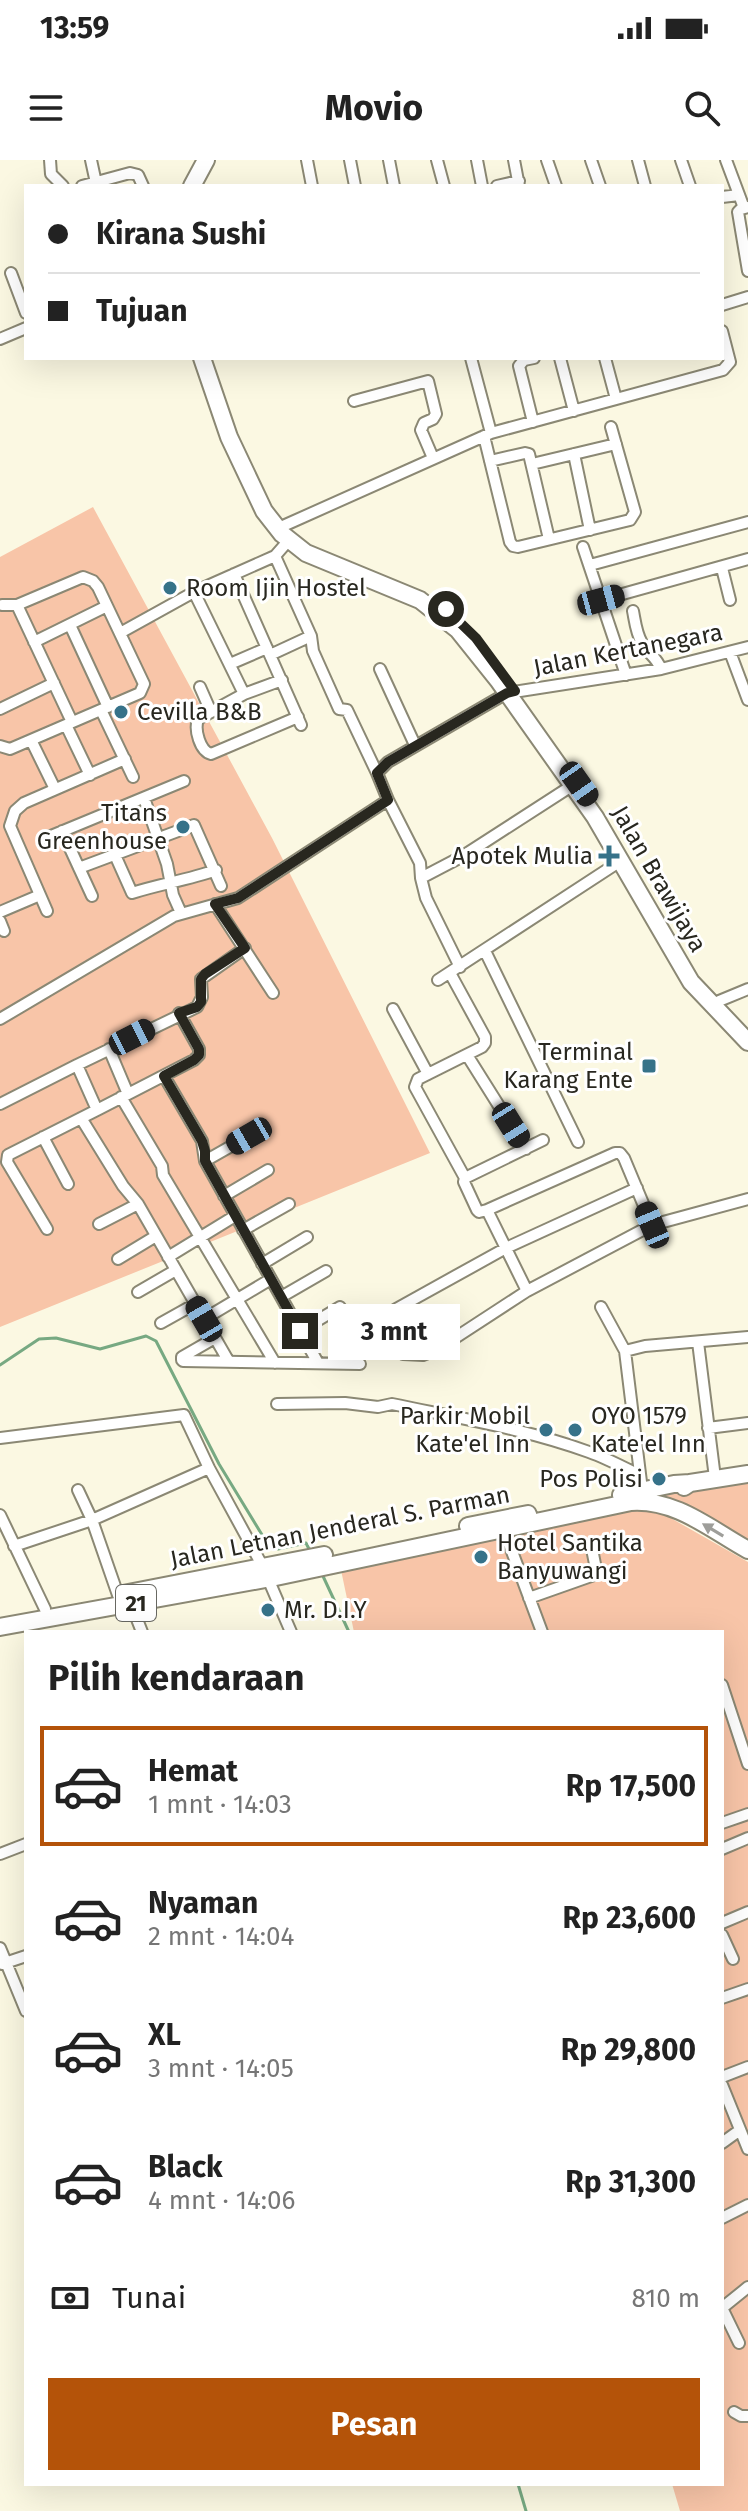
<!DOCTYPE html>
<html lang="id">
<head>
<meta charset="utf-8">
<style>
	:root { --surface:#fff; --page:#f6f6f6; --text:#222; --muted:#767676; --line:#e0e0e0; --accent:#b45309 }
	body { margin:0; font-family:"Fira Sans",sans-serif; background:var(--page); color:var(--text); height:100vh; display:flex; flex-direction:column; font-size:30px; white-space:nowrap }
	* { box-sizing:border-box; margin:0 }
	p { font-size:26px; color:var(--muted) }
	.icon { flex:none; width:44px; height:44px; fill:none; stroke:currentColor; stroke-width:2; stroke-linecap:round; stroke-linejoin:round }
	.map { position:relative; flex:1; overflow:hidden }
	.side { position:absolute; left:24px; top:1470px; width:700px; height:856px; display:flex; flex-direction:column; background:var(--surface); border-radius:0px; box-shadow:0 8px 32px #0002 }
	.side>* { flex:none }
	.top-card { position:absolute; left:24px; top:24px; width:700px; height:176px; border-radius:0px; box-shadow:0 8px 32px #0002; display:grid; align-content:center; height:176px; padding:0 24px; background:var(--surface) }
	.end { position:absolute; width:36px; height:36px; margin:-18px; border:10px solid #28271f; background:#fff; box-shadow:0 0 0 4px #fff }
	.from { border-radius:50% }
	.bubble { position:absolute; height:56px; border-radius:0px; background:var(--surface); box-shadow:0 8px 32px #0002; font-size:26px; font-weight:700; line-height:56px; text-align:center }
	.car { position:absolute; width:24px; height:48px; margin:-24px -12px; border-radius:10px; box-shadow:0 0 6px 2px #0007; background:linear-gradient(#222 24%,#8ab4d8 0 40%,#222 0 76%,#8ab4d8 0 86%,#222 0) }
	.top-card b { display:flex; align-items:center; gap:28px; height:76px; font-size:30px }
	.top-card b+b { border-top:2px solid var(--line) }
	.top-card i { width:20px; height:20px; background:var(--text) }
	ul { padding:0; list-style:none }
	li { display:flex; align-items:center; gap:24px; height:120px; margin:0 16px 12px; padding:0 8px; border:4px solid transparent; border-radius:0px }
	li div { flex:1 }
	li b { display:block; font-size:30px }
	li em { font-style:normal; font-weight:700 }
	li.on { border-color:var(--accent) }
	li>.icon { width:72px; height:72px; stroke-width:1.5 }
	h2 { padding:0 24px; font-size:36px; line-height:96px }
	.pay { display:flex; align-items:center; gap:20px; height:88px; padding:0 24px; font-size:30px }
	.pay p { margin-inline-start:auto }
	.primary-button { display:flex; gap:16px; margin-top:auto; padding:16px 24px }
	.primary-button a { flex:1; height:92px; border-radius:0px; background:var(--accent); color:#fff; font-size:32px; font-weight:700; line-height:92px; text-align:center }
	.status { display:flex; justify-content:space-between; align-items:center; height:56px; padding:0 40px; background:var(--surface); direction:ltr }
	.status svg { height:22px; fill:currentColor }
	header { display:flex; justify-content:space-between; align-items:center; height:104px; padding:0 24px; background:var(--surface); font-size:36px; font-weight:700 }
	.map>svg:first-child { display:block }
</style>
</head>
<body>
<div class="status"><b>13:59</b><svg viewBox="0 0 49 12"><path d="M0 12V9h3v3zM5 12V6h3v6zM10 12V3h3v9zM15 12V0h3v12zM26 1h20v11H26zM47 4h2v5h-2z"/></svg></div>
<header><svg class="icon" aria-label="menu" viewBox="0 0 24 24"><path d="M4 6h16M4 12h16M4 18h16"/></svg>Movio<svg class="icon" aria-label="search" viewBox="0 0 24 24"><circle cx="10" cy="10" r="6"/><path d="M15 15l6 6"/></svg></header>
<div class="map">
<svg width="748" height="2351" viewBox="0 0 748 2351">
	<rect width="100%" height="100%" fill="#fbf8e2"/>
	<!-- green -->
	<path fill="#f8c5a8" d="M93 347 272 678 430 993 0 1167V397Z
		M748 1306V1396L633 1332Z
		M632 1336 748 1402V1682L726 1693 748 1685V2351H680L672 2324H722V1472H354L341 1410Z"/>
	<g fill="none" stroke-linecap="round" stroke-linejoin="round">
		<!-- stream -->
		<path stroke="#77a982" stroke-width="3" d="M0 1205 39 1179 56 1178 100 1189 146 1176 156 1181 219 1304 267 1383 278 1389 306 1383 311 1393
			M322 1414 349 1472
			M518 2324 526 2351"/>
		<defs>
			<path id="minor" d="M50 0 51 14 63 26
				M91 0 96 23
				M307 0 312 26
				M350 0 355 26
				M389 0 394 26
				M437 0 444 26
				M477 0 482 26
				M514 0 519 26
				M547 0 556 26
				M591 0 600 26
				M638 0 645 26
				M681 0 690 26
				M726 0 744 48
				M82 26 130 13 138 15 143 26
				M497 26 519 21
				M722 37 739 35
				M748 47 741 49 738 52 748 111
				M11 113 26 153
				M722 145 748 137
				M0 179 26 168
				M471 198 491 273
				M560 198 574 251
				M605 198 616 239
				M354 241 428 221 436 254 433 259 424 263 421 270 433 298
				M533 262 519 206 524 200 534 198
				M484 276 510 382 513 386 518 387 630 360 635 352 611 267
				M574 294 590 370
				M490 301 525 293 529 294 549 379
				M532 304 616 284
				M283 366 491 273 723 210 730 202 722 171
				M583 387 626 515
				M275 396 311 476 313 491 339 549 347 550 377 613
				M590 405 748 362
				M722 408 730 440
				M234 414 301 565
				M194 432 244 534
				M601 440 748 399
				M2 445H17
				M633 451C635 461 636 473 642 483 648 494 656 496 661 509
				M70 465 108 547
				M120 473 194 432 275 396 289 380
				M34 482 107 446
				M730 492 748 540
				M270 495 311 476
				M230 504 267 488
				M380 509 415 585
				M282 520 244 534 198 559C194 570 200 591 211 594L298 557
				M200 527 211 552
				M0 549 54 523
				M101 550 133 617
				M66 565 90 615
				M31 580 55 629
				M0 586 10 589 140 533 144 524 98 427 93 421 83 417 17 445 72 562
				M144 638 167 704 173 735 181 753
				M388 640 420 703 421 718 426 738 460 807
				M62 671 92 736
				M46 678 184 621
				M115 695 132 733C160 724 188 720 216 710
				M79 708 194 665 221 726
				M421 718 463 696 573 625
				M215 744 273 833
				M47 751 10 666 15 651 24 643 125 599
				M0 752 40 735
				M0 761 4 771
				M485 791 578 982
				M450 813 485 877V883L482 887 418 919 415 927 465 1018 464 1022 477 1050 479 1052 487 1050
				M438 820 622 700
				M719 841 748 829
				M393 849 428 914
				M0 859 174 756 238 738 388 640 377 613 388 602 507 533 661 509 748 487
				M109 889 128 934
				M467 895 526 989
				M164 916 202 981 205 1001 318 1203
				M121 937 162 1006 163 1015 275 1203
				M0 944 77 905
				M97 950 194 900 199 895V889L179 853
				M81 958 123 1026 138 1044 229 1202
				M43 977 68 1024
				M205 1001 249 976
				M465 1018 543 980
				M637 1028 506 1088 396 1149 392 1153V1159L403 1194 423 1195 438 1189 527 1131 652 1065 748 1039
				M224 1036 268 1010
				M99 1064 138 1044
				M47 1069 7 1002 8 995 97 950 77 905 197 847 202 837 201 819 245 788
				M243 1070 289 1044
				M168 1097 235 1056
				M118 1099 156 1076
				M262 1104 307 1077
				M527 1131 487 1050 615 993H620L624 998 652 1065
				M138 1132 176 1110
				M281 1137 326 1111
				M601 1147 625 1191 642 1330
				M204 1159 271 1119
				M161 1163 195 1144
				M300 1171 340 1147
				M215 1178 182 1197V1200L183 1201 360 1204
				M698 1182 715 1318
				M625 1191 645 1186 748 1177
				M277 1244 345 1243 378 1247 392 1244C458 1258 526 1269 589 1292 606 1298 623 1307 639 1315
				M708 1268 748 1263
				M0 1278 184 1255 209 1308 263 1407 291 1472
				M78 1330 92 1360 118 1435
				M0 1355 45 1449
				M504 1370 542 1472
				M14 1386 92 1360 209 1308
				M529 1438 597 1414 592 1389
				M131 1444 142 1472
				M722 1525 748 1604
				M722 1663 748 1654
				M722 1689 748 1678
				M0 1694 26 1684
				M722 1763 748 1752
				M722 1775 733 1799
				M0 1788 26 1851
				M2 1804 26 1796
				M722 1838 748 1829
				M722 1917 748 1907
				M722 1925 748 1989
				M722 1983 740 1970
				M722 2058 748 2045
				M722 2148 739 2183
				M722 2148 748 2127
				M734 2252 741 2256H748"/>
			<path id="highway" d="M192 26 206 0
				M202 198 229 277 264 351 282 374 306 393 420 440 458 470 498 520 595 657 691 822 748 882
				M684 1327 690 1323 748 1314
				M621 1335 674 1324 690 1323
				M468 1366 528 1354
				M123 1434 324 1395
				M0 1467 271 1418 631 1342C676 1339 710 1369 748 1390"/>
		</defs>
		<!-- minor casing -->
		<use href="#minor" stroke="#8b8874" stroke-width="14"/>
		<!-- highway casing -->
		<use href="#highway" stroke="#8b8874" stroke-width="20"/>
		<!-- minor -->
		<use href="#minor" stroke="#fff" stroke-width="10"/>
		<!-- highway -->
		<use href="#highway" stroke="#fff" stroke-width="16"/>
	</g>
	<!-- one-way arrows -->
	<defs><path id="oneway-solid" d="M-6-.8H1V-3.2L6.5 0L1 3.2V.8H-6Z" transform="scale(2)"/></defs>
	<use fill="#9e9e9a" href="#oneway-solid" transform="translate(713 1370) rotate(-149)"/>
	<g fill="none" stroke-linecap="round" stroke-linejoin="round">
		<!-- route -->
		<path stroke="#28271f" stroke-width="10" d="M300 1171 205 1001V991L202 981 164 916 194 900 199 895V889L179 853 197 847 201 842V819L205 814 245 788 215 744 238 738 388 640 377 613 388 602 507 533 515 531 476 478 446 449"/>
	</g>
	<!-- markers -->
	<g fill="#367289" stroke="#fff" stroke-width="3">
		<circle cx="170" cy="428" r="8"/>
		<circle cx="121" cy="552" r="8"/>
		<circle cx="183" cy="667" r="8"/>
		<path d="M605 684h8v8h8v8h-8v8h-8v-8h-8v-8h8z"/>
		<rect x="641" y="898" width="16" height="16" rx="4"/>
		<circle cx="546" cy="1270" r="8"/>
		<circle cx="575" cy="1270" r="8"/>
		<circle cx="659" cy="1319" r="8"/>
		<circle cx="481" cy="1397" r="8"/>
		<circle cx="268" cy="1450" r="8"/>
	</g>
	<g text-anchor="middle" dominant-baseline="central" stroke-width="6" stroke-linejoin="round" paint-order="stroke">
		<!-- shield labels -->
		<rect fill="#fff" stroke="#686862" stroke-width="2" x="116" y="1425" width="40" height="36" rx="6"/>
		<g font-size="22" font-weight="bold" fill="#28271f">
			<text x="136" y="1443">21</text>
		</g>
		<!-- poi labels -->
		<g font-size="24" fill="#28271f" stroke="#fff" text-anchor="start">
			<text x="186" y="428">Room Ijin Hostel</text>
			<text x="137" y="552">Cevilla B&amp;B</text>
			<text x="167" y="653" text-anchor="end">Titans<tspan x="167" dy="28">Greenhouse</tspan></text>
			<text x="593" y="696" text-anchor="end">Apotek Mulia</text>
			<text x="633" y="892" text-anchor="end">Terminal<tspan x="633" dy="28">Karang Ente</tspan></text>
			<text x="530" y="1256" text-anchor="end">Parkir Mobil<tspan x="530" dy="28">Kate'el Inn</tspan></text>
			<text x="591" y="1256">OYO 1579<tspan x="591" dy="28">Kate'el Inn</tspan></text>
			<text x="643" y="1319" text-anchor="end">Pos Polisi</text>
			<text x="497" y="1383">Hotel Santika<tspan x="497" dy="28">Banyuwangi</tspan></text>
			<text x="284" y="1450">Mr. D.I.Y</text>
		</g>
		<!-- street labels -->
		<g font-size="24" fill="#28271f" stroke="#fff">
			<text transform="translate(628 490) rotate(-11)">Jalan Kertanegara</text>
			<text transform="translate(659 719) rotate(60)">Jalan Brawijaya</text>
			<text transform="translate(340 1367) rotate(-11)">Jalan Letnan Jenderal S. Parman</text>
		</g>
	</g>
</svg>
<i class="end from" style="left:446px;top:449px"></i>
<i class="end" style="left:300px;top:1171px"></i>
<div class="bubble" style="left:328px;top:1144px;width:132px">3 mnt</div>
<i class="car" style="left:601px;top:440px;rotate:75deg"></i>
<i class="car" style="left:579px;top:624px;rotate:145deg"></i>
<i class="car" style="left:132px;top:877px;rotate:63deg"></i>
<i class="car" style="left:511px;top:965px;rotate:148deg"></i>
<i class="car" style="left:249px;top:976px;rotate:240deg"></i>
<i class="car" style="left:652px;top:1065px;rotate:337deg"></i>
<i class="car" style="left:204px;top:1159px;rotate:330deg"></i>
<div class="top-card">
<b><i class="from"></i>Kirana Sushi</b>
<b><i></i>Tujuan</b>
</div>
<section class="side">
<h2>Pilih kendaraan</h2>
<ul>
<li class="on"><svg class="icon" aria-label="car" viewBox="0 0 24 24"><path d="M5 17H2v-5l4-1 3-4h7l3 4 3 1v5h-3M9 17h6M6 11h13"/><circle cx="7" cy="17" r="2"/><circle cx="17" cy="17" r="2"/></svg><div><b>Hemat</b><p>1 mnt · 14:03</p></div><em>Rp 17,500</em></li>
<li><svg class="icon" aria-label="car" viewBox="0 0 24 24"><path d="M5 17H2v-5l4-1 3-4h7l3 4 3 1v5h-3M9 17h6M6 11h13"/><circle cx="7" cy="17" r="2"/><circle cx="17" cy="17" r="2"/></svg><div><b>Nyaman</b><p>2 mnt · 14:04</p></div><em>Rp 23,600</em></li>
<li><svg class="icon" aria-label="car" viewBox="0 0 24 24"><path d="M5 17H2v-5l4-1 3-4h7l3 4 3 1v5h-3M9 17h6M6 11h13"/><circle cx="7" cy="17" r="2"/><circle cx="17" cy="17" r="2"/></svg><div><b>XL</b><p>3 mnt · 14:05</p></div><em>Rp 29,800</em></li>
<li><svg class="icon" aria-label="car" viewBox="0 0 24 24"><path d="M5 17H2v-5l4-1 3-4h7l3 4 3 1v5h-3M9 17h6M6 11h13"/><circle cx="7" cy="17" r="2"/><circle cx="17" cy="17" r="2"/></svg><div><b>Black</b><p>4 mnt · 14:06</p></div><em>Rp 31,300</em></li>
</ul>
<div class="pay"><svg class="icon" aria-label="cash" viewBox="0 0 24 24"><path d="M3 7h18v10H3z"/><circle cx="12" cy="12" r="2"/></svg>Tunai<p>810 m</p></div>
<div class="primary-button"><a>Pesan</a></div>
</section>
</div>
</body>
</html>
